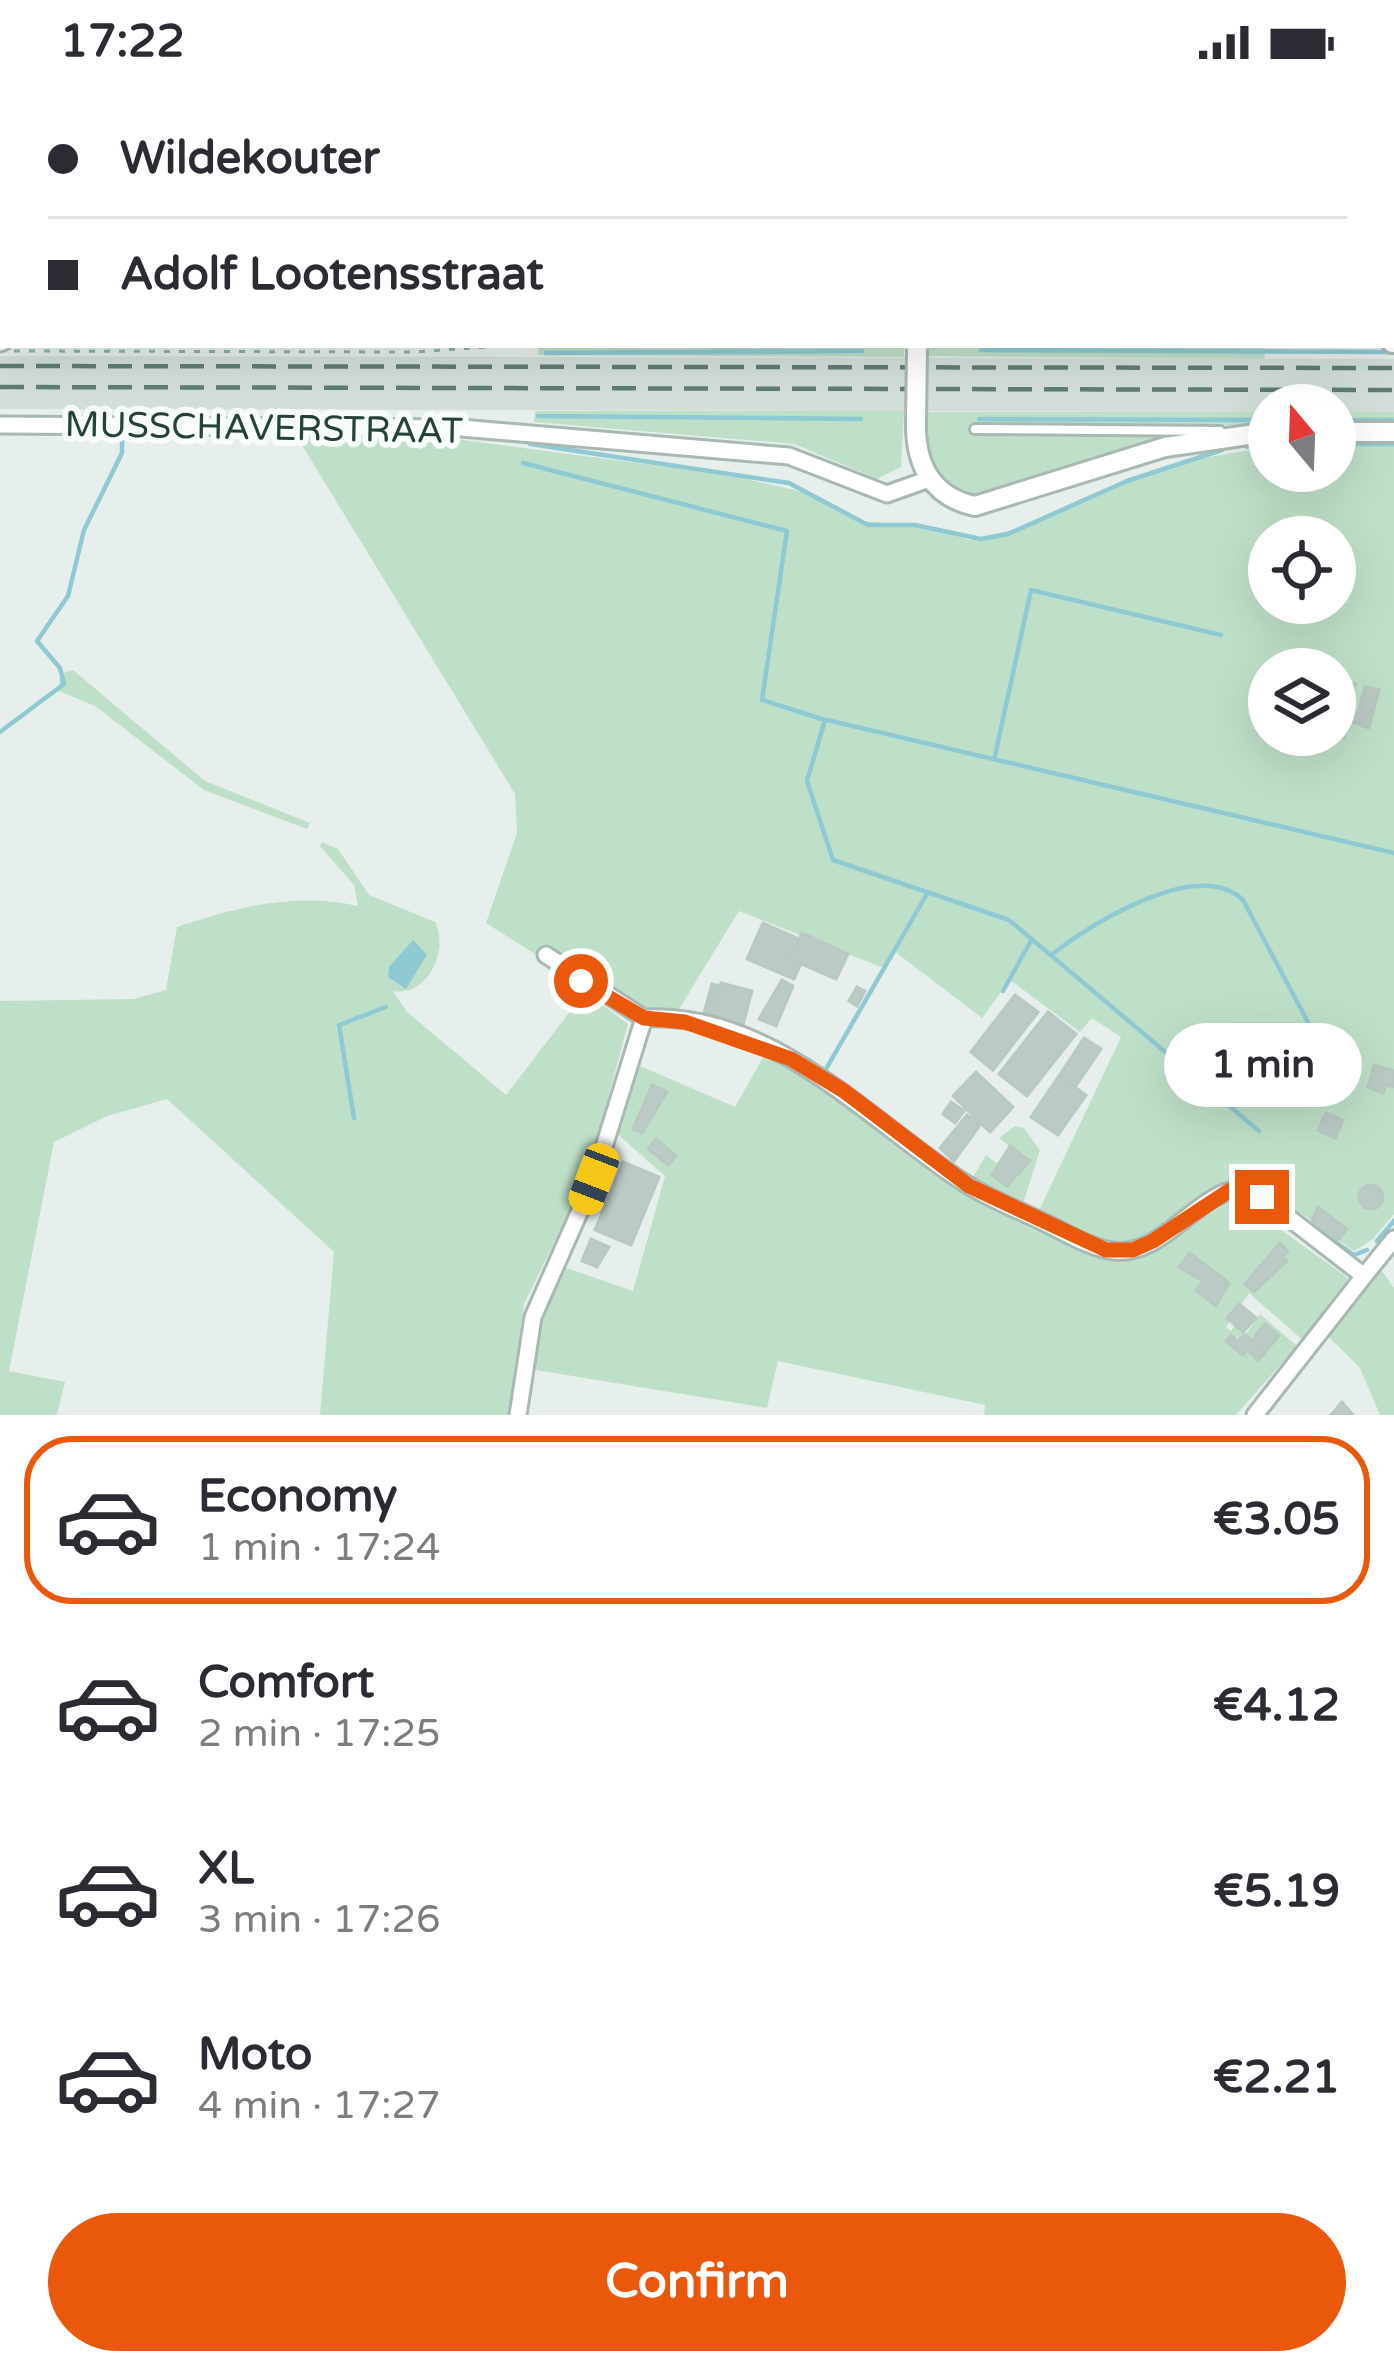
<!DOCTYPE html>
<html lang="en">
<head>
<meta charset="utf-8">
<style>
	:root { --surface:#fff; --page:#f2f2f3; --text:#2b2b33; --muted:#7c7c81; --line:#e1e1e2; --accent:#ea580c }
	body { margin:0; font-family:"Varela Round",sans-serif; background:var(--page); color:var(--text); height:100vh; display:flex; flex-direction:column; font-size:45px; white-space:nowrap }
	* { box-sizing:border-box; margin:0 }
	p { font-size:39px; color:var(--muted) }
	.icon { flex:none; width:66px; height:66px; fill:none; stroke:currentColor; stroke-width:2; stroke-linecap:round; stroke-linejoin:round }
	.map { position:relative; height:1331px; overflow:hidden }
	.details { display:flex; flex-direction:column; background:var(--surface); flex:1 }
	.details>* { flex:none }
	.top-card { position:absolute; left:0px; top:0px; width:1395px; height:264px; box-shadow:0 12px 48px #0002; display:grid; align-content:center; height:264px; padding:0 48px; background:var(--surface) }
	.needle { width:78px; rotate:341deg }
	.fabs { position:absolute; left:1248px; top:300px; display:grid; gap:24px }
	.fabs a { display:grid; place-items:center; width:108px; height:108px; border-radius:50%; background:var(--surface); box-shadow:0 12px 48px #0002; font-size:60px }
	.end { position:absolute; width:54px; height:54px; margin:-27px; border:15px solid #ea580c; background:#fff; box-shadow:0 0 0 6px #fff }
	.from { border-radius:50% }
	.bubble { position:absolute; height:84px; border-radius:42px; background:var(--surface); box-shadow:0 12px 48px #0002; font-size:39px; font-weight:700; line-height:84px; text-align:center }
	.car { position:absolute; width:36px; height:72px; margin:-36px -18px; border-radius:15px; box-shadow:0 0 9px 3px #0007; background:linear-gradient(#f5c518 24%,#345 0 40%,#f5c518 0 76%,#345 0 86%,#f5c518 0) }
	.top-card b { display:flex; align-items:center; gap:42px; height:114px; font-size:45px }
	.top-card b+b { border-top:3px solid var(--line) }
	.top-card i { width:30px; height:30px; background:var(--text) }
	ul { padding:21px 0 0; list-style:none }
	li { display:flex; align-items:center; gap:36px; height:168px; margin:0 24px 18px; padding:0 24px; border:6px solid transparent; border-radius:48px }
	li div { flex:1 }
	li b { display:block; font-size:45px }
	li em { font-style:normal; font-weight:700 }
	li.active { border-color:var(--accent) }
	li>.icon { width:108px; height:108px; stroke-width:1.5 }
	.button { display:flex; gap:24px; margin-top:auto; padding:24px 48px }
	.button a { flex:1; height:138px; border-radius:72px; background:var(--accent); color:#fff; font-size:48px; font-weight:700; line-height:138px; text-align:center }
	.status { display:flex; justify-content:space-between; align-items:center; height:84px; padding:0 60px; background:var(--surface); direction:ltr }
	.status svg { height:33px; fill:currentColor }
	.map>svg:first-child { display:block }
</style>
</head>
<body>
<div class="status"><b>17:22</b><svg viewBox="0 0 49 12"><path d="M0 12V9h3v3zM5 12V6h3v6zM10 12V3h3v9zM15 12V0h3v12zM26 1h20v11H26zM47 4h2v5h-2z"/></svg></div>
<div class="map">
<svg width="1394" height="1331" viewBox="0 0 1394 1331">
	<rect width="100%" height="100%" fill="#e6efeb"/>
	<!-- built -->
	<path fill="#d4dfda" d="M0 272 1394 275V328H1335V321H1269V328L0 325Z"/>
	<!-- green -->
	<path fill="#bfe0c8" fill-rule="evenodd" d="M0 0H88L3 3V249Z
		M292 0H692L296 3Z
		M560 261H904V273L538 271 539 263Z
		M924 261H1242L1264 263 1265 275 926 272Z
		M535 327H904L901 383 877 395 794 360 534 338Z
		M925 328H1269V341H971V350H1187L982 413C935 404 923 373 925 328Z
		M1335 328H1394V341H1335Z
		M297 353 455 355 729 391 808 409 860 437 929 442 969 456 1026 443 1130 394 1180 378 1269 363V387H1335V361H1394V1130L1373 1155 1354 1167 1338 1156 1346 1145 1318 1123 1312 1137 1251 1094 1134 1160 1114 1162 1037 1131 1121 953 1092 934 1080 948 1010 896 982 934 894 867 884 884 739 827 676 930 643 926 544 863 538 872 486 839 517 749 515 710ZM1269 453H1335V519H1269ZM1269 585H1335V651H1269Z
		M73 586 205 697 310 739 307 745 204 706 95 622 59 607 60 590Z
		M322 758 338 765 369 811 435 838C450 868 426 913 393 907L407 928 506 1011 585 908 628 940 587 1092 524 1220 511 1331H320L334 1168 167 1015 107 1032 54 1058 9 1287 65 1298 57 1331H0V917L134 915 166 906 177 843C235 823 296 808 358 822L354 801 320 762Z
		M765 970C830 1001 879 1054 938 1093 992 1130 1059 1159 1121 1179L1237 1114 1348 1194 1305 1258 1249 1209 1226 1243 1231 1247 1235 1241 1246 1250 1260 1230 1297 1262 1236 1331H984L985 1321 778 1277 767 1324 530 1285 538 1234 561 1182 633 1207 665 1092 614 1047 631 978 735 1023ZM1265 1240 1279 1252 1258 1275 1247 1266 1242 1271 1227 1257 1246 1251 1253 1256Z
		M1015 1042 1024 1044 1040 1066 1022 1123 973 1093 986 1071 999 1081 993 1091 1016 1095 1029 1077 999 1054Z
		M1380 1184 1394 1204V1331H1380L1360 1284 1329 1253Z"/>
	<!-- water -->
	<path fill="#8ec9d4" d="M413 856 427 871 406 905 388 893 389 883Z"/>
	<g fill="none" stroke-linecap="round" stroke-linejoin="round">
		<!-- stream -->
		<path stroke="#8ec9d4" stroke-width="4.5" d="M811 3V0
			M1392 53 1394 43
			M1392 243H1394
			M981 266 1394 268
			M546 269 862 267
			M538 332 861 335
			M979 335 1269 336
			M1335 336H1394
			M530 360 789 399 868 441H915L981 455 1008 450 1127 397 1222 366
			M1335 360H1394
			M1247 363 1269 361
			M523 379 787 447 762 616 825 636 807 697 833 776 1009 836 1259 1047
			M827 636 1394 769
			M0 648 64 600 60 584 37 557 68 512 84 446 122 369V346
			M995 672 1031 506 1221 551
			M1051 871C1093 839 1197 773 1243 816L1318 957
			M1003 907 1032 855
			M826 985 928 808
			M354 1034 339 941 386 923
			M1309 1140 1354 1171 1367 1166
			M1377 1157 1394 1137"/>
	</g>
	<!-- building -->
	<path fill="#bbcac4" stroke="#b8c9c2" stroke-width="3" d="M1341 596 1356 600 1354 606 1338 607Z
		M1365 603 1379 606 1369 644 1349 637 1352 627 1358 629Z
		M1341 628 1351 630 1344 654 1334 651Z
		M763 839 799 855 790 875 801 879 794 895 747 875Z
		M802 849 848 870 836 895 790 875Z
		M782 896 793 902 776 942 759 935Z
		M721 899 752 907 742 944 711 936Z
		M712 900 720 902 712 931 704 929Z
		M857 903 865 907 857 922 849 917Z
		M1015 911 1038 928 993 986 971 968Z
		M1048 928 1076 950 1027 1012 999 990Z
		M1084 954 1101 965 1075 1003 1059 992Z
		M1374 981 1394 987V1003L1386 1001 1383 1009 1368 1003Z
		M976 988 1013 1023 990 1048 953 1012Z
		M1059 992 1086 1011 1058 1051 1031 1033Z
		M652 1001 667 1008 642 1049 633 1045Z
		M951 1018 964 1027 955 1039 943 1030Z
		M1326 1029 1343 1036 1335 1054 1318 1046Z
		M967 1031 980 1041 954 1077 940 1064Z
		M656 1055 676 1072 668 1081 648 1065Z
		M1010 1062 1030 1077 1007 1102 992 1091Z
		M623 1078 659 1093 631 1161 595 1146Z
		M1359 1113a12 12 0 1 1 24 0a12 12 0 1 1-24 0Z
		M1318 1123 1347 1145 1338 1156 1312 1137Z
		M591 1155 609 1163 597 1183 582 1177Z
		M1280 1159 1288 1167 1283 1173 1287 1177 1254 1208 1245 1200Z
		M1190 1169 1229 1199 1216 1222 1196 1206 1203 1197 1179 1183Z
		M1239 1220 1256 1234 1243 1248 1227 1234Z
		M1265 1240 1279 1252 1266 1267 1252 1256Z
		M1231 1251 1237 1257 1246 1251 1265 1270 1258 1276 1247 1266 1243 1271 1226 1257Z
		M1342 1318 1353 1331H1331Z"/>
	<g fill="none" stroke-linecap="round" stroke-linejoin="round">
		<defs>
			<path id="service" d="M975 345 1220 347"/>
			<path id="minor" d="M0 259 3 258
				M0 341 461 344 789 372 887 410 929 395
				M546 871 644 934
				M518 1331 533 1233 594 1095 644 934C770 927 867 1035 963 1098 989 1115 1018 1126 1045 1139 1066 1149 1090 1164 1113 1167 1163 1173 1194 1111 1241 1104L1262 1113 1364 1192 1394 1155
				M1255 1331 1364 1192"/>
			<path id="tertiary" d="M1392 259H1394
				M916 338C915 380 932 413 975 422L1165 363 1269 348
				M1335 348H1394"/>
		</defs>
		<!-- service casing -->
		<use href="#service" stroke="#a8b8b2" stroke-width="14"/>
		<!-- minor casing -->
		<use href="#minor" stroke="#a8b8b2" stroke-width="21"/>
		<!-- tertiary casing -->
		<use href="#tertiary" stroke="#a8b8b2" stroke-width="24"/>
		<!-- path -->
		<path stroke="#86b3a5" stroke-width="3" stroke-dasharray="6 9" stroke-linecap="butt" d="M90 3 93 0
			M0 110 3 106
			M14 267 414 268 516 261"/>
		<!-- service -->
		<use href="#service" stroke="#fff" stroke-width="8"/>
		<!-- minor -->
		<use href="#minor" stroke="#fff" stroke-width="15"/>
		<!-- tertiary -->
		<use href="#tertiary" stroke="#fff" stroke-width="18"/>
		<!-- rail -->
		<path stroke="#5f7d75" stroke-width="4.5" stroke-dasharray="24 12" stroke-linecap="butt" d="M0 282 1394 284
			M0 303 1394 306"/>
		<defs>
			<path id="tertiary-bridge" d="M916 338 917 265"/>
		</defs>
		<!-- tertiary-bridge casing -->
		<use href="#tertiary-bridge" stroke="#a8b8b2" stroke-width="24" stroke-linecap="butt"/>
		<!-- tertiary-bridge -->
		<use href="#tertiary-bridge" stroke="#fff" stroke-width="18"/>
	</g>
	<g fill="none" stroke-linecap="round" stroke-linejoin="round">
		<!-- route -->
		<path stroke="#ea580c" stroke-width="15" d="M581 897 644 934 685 938 791 975 844 1007 969 1102 1106 1166H1133L1153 1157 1230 1106 1262 1113"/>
	</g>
	<g text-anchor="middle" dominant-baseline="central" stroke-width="12" stroke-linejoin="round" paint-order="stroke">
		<!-- street labels -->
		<g font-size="36" fill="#24423a" stroke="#f7fbf9">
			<text transform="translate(264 344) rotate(1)">MUSSCHAVERSTRAAT</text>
		</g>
	</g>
</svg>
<div class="fabs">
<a><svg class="needle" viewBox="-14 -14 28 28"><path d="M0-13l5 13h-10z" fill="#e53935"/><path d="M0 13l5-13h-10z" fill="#7c7c81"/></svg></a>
<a><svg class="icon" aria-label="locate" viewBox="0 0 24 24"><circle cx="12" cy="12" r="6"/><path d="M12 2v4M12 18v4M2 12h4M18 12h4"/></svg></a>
<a><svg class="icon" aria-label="layers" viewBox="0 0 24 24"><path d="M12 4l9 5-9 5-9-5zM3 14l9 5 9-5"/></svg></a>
</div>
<i class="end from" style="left:581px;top:897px"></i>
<i class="end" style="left:1262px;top:1113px"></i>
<div class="bubble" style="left:1164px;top:939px;width:198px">1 min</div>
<i class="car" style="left:594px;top:1095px;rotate:201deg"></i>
<div class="top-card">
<b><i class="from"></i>Wildekouter</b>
<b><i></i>Adolf Lootensstraat</b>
</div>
</div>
<section class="details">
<ul>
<li class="active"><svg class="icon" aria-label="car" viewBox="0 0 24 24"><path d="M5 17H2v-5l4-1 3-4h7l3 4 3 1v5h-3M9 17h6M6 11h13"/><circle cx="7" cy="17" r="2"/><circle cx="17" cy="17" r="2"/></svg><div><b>Economy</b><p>1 min · 17:24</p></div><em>€3.05</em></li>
<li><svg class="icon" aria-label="car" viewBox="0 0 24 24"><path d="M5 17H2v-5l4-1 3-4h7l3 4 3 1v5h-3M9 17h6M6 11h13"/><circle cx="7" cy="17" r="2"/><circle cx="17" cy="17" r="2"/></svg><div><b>Comfort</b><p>2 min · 17:25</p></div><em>€4.12</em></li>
<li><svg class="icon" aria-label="car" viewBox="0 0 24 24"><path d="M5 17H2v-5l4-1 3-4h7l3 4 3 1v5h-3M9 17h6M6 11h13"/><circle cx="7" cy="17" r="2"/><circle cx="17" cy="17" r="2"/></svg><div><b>XL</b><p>3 min · 17:26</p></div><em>€5.19</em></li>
<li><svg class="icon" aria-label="car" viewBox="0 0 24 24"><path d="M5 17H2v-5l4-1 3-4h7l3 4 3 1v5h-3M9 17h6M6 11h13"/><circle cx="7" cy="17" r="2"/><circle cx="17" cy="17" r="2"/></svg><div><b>Moto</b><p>4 min · 17:27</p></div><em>€2.21</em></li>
</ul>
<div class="button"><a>Confirm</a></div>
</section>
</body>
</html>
